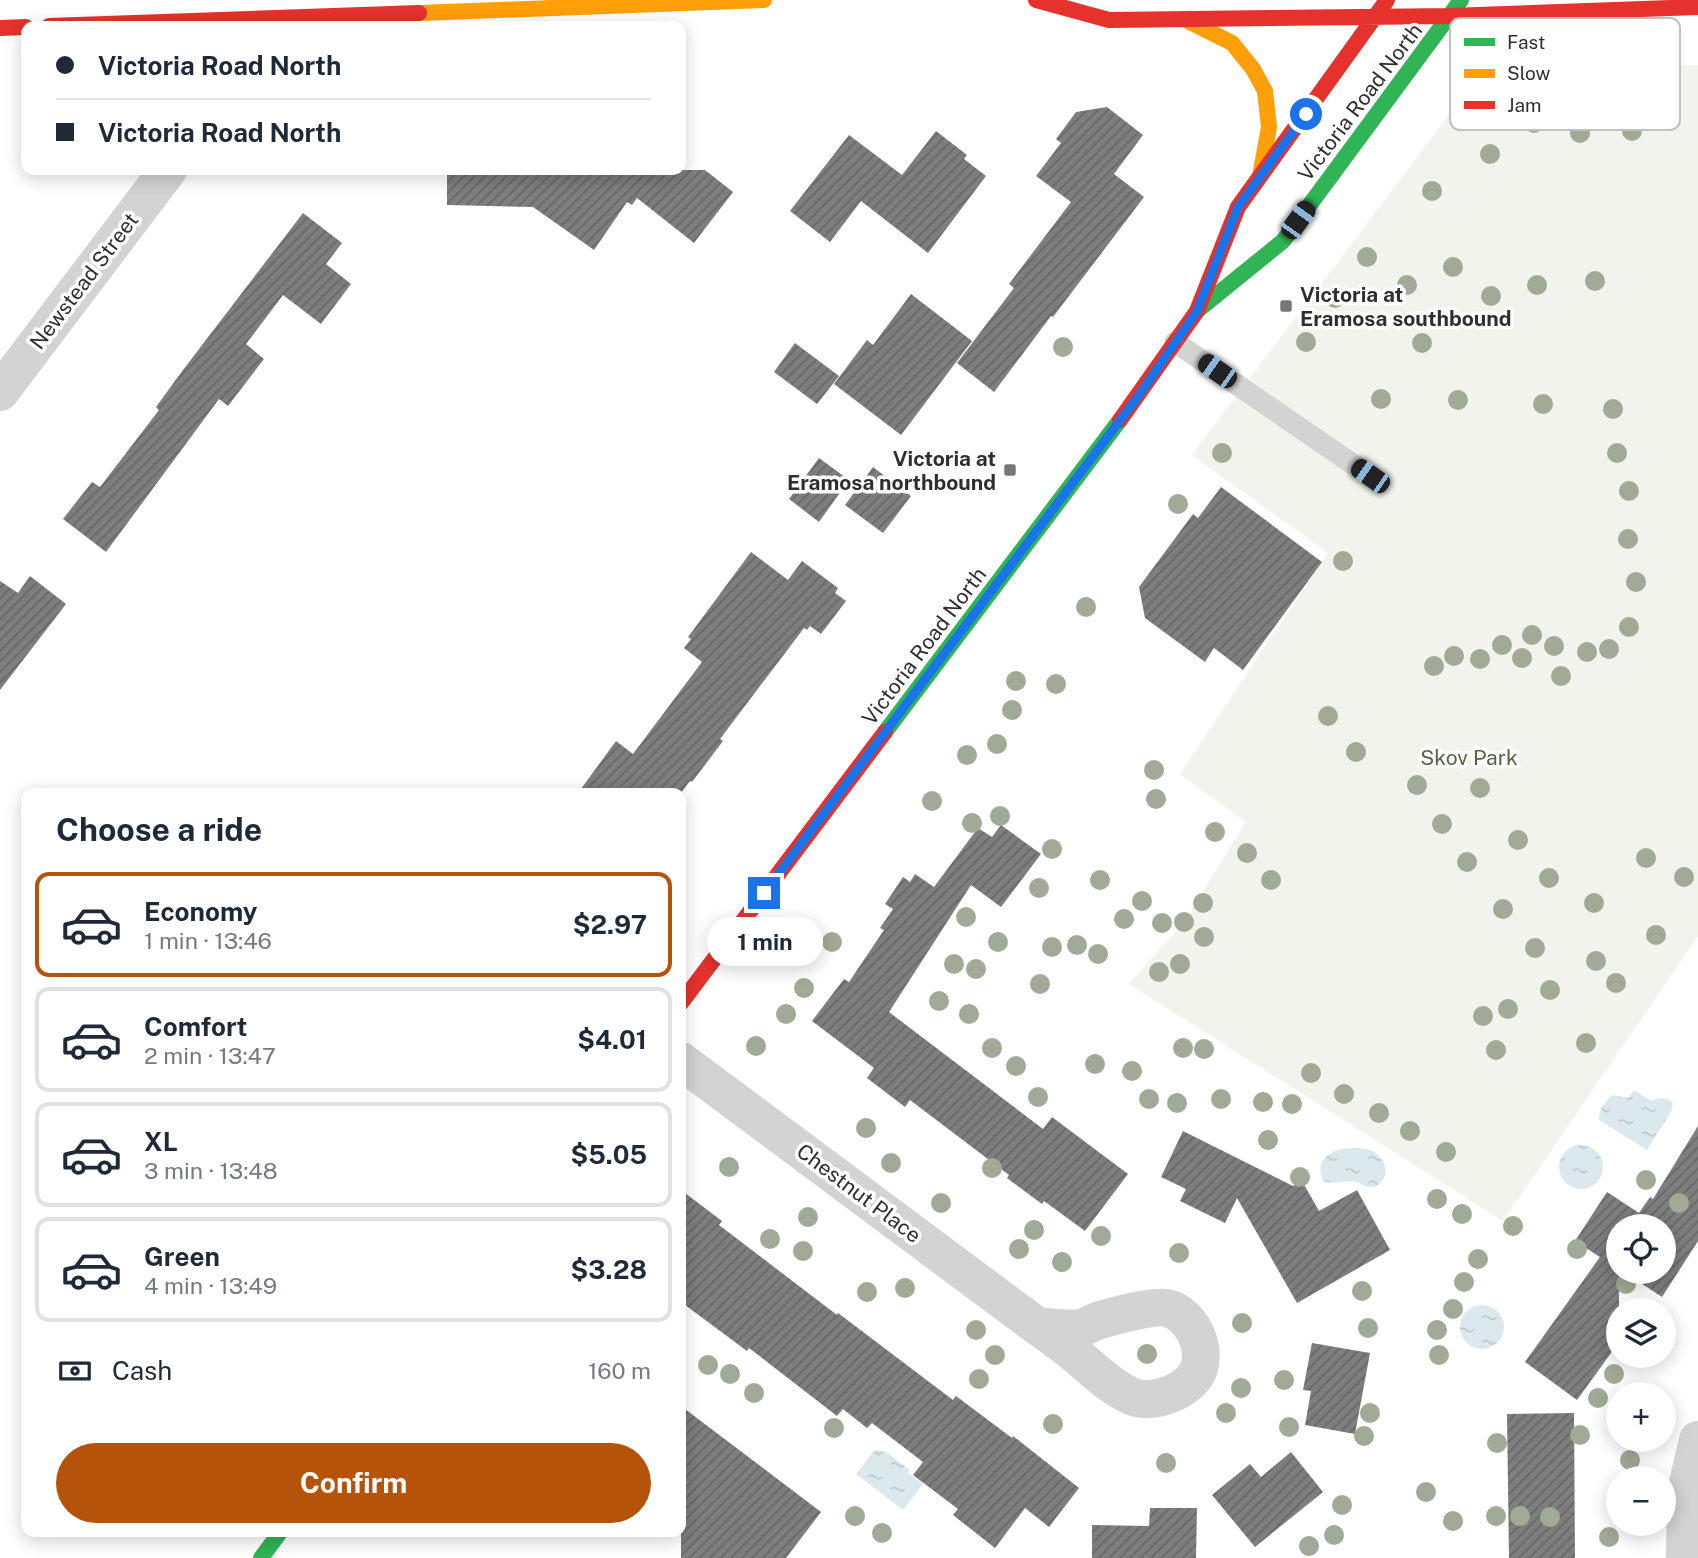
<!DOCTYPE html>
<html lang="en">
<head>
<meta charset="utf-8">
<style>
	:root { --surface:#fff; --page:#f6f6f7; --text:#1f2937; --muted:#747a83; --line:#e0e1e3; --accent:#b45309 }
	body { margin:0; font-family:"Public Sans",sans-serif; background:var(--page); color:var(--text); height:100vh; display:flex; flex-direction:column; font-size:26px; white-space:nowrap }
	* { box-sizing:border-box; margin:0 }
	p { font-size:23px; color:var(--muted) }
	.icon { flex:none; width:38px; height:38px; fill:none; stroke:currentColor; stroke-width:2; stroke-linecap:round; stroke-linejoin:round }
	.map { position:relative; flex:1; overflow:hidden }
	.drawer { position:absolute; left:21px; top:788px; width:665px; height:749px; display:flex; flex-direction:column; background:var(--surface); border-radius:14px; box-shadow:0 4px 18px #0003 }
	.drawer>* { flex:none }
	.hud { position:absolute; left:21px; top:21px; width:665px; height:154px; border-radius:14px; box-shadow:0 4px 18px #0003; display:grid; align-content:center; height:154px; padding:0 35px; background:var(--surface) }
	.tools { position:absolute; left:1606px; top:1214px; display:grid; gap:14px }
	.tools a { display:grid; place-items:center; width:70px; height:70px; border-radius:50%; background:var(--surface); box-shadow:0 4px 18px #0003; font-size:35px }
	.end { position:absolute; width:32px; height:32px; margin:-16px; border:9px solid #1a73e8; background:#fff; box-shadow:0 0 0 4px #fff }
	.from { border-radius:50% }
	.bubble { position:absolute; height:49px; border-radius:24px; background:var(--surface); box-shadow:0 4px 18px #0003; font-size:23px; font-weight:700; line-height:49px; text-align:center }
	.car { position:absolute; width:21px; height:42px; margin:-21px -10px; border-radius:9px; box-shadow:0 0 5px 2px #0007; background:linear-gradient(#222 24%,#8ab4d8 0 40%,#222 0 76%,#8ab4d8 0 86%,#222 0) }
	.hud b { display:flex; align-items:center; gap:24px; height:66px; font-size:26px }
	.hud b+b { border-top:2px solid var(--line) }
	.hud i { width:18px; height:18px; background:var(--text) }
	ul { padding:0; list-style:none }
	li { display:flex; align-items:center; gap:21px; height:105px; margin:0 14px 10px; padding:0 21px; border:4px solid var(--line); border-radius:14px }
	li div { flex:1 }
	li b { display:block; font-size:26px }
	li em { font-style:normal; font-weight:700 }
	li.current { border-color:var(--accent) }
	li>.icon { width:63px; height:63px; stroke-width:1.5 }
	h2 { padding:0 35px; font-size:32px; line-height:84px }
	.pay { display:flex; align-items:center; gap:18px; height:77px; padding:0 35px; font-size:26px }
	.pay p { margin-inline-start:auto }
	.cta { display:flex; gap:14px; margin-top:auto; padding:14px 35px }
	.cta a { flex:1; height:80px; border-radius:42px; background:var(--accent); color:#fff; font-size:28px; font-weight:700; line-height:80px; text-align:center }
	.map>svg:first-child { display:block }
</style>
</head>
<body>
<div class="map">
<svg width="1698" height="1558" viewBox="0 0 1698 1558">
	<defs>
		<pattern id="water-ripples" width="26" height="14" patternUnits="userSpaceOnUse" patternTransform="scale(1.75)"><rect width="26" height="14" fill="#dbe9ef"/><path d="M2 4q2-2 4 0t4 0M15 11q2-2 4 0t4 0" fill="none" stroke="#bcc8cd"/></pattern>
		<pattern id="building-hatch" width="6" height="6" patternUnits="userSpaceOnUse" patternTransform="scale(1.75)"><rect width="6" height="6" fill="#7e7e7e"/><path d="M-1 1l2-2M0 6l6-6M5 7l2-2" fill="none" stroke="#686868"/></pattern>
	</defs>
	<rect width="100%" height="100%" fill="#fff"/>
	<!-- green -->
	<path fill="#f1f3ec" d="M1698 65V936L1503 1221 1129 984 1184 922 1246 822 1180 774 1328 553 1192 455 1464 95C1483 74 1490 72 1518 68Z"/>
	<!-- water -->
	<path fill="url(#water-ripples)" d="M1634 1090 1651 1101 1660 1098 1668 1099 1673 1103 1671 1112 1647 1150 1599 1120C1598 1110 1605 1102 1612 1095L1628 1098Z
		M1559 1167a22 22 0 1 1 44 0a22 22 0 1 1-44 0Z
		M1345 1148C1353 1149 1365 1147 1372 1151 1386 1158 1392 1177 1376 1186 1366 1191 1359 1180 1350 1181 1340 1181 1333 1185 1323 1181 1315 1162 1327 1152 1345 1148Z
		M1460 1327a22 22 0 1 1 44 0a22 22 0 1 1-44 0Z
		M876 1450 885 1451 910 1470 908 1473 923 1484 903 1510 856 1474 872 1453Z"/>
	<!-- building -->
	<path fill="url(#building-hatch)" d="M1107 107 1143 135 1114 174 1144 197 1053 317 1051 316 994 392 957 363 1014 288 1009 284 1071 202 1036 176 1061 143 1056 139 1076 112Z
		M936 131 967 155 964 159 986 176 928 253 861 201 830 242 790 211 849 135 902 175Z
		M447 170H705L733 192 694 243 637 198 632 205 627 202 594 250 533 207 447 205Z
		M303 213 342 243 326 264 351 284 321 324 283 295 246 344 264 359 228 406 219 399 106 552 63 519 92 482 100 487 159 410 156 407 183 370Z
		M911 294 972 341 901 435 834 384 867 340 873 345Z
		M795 343 839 376 817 404 774 372Z
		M819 458 849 480 819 522 789 499Z
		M873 467 911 496 883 533 845 505Z
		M1221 487 1322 562 1243 670 1214 648 1205 662 1145 618 1139 587 1193 514 1198 518Z
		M751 552 788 580 802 561 838 588 835 593 846 601 821 634 810 626 807 630 804 628 720 739 723 741 692 782 690 781 681 793H578L616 741 633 754 702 662 684 648 691 639 688 637Z
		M30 576 66 604 0 690V581L18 593Z
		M1001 825 1041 854 1001 907 971 885 889 1012 1043 1129 1052 1117 1128 1174 1085 1231 1044 1201 1042 1204 1007 1178 1009 1175 910 1100 905 1107 867 1078 874 1068 812 1021 844 979 849 982 884 930 880 928 893 909 885 904 903 877 910 882 915 874 934 887 978 828 992 837Z
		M1698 1126V1241L1662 1297 1624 1272H1664V1227H1619V1342L1577 1400 1525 1362 1600 1257 1575 1241 1607 1192 1639 1213 1650 1197 1653 1199Z
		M1183 1131 1293 1186 1302 1181 1319 1211 1357 1190 1390 1250 1297 1303 1237 1198 1225 1223 1180 1201 1186 1189 1161 1177Z
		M681 1190 722 1221 719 1225 837 1315 838 1313 953 1400 956 1396 1012 1438 1013 1436 1079 1488 1049 1527 1025 1508 995 1548 953 1515 958 1509 913 1475 923 1462 872 1423 867 1428 843 1409 837 1416 749 1348 747 1351 681 1302Z
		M1312 1343 1370 1353 1355 1434 1305 1425 1311 1391 1303 1390Z
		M681 1406 821 1512 786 1558H681Z
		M1574 1413 1575 1558H1509L1507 1414Z
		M1291 1452 1323 1492 1255 1547 1212 1495 1250 1464 1261 1477Z
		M1150 1508H1197L1196 1558H1092V1525L1149 1526Z"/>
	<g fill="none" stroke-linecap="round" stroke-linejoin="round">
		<!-- lane -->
		<path stroke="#d3d3d3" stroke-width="21" d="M1175 342 1370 476"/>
		<!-- street -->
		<path stroke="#d3d3d3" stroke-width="38" d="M0 392 168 170
			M681 1061 1037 1326C1047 1333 1057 1340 1067 1348 1088 1364 1107 1385 1131 1396 1151 1406 1192 1391 1199 1368 1206 1345 1191 1314 1167 1308 1154 1305 1114 1316 1100 1320 1093 1322 1086 1327 1080 1328 1066 1330 1051 1327 1037 1326
			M1685 1558 1686 1491 1698 1440"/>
		<!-- fast -->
		<path stroke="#30b455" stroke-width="16" d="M1198 310 1283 241 1461 0
			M885 732 1120 420
			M261 1558 281 1531"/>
		<!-- slow -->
		<path stroke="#ff9f0a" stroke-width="16" d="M419 13 764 0
			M1188 21 1232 43 1253 69 1265 91 1269 127 1261 171"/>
		<!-- jam -->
		<path stroke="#e5322d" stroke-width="16" d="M1036 0 1109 20 1450 16 1698 7
			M49 26 419 13
			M0 28 26 27
			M1120 420 1197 311 1238 207 1387 0
			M681 1003 885 732"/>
	</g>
	<!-- trees -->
	<g fill="#a1aa96">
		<circle cx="1534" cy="123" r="10"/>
		<circle cx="1632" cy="131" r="10"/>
		<circle cx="1580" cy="133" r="10"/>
		<circle cx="1490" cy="154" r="10"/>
		<circle cx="1432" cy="191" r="10"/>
		<circle cx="1367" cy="257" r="10"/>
		<circle cx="1453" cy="267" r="10"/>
		<circle cx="1595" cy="281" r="10"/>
		<circle cx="1407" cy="285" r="10"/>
		<circle cx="1537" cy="285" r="10"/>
		<circle cx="1491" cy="296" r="10"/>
		<circle cx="1335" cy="298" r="10"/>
		<circle cx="1306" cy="342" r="10"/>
		<circle cx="1422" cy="343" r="10"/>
		<circle cx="1063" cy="347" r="10"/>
		<circle cx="1381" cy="399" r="10"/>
		<circle cx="1458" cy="400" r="10"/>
		<circle cx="1543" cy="404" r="10"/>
		<circle cx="1613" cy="409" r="10"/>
		<circle cx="1222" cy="453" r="10"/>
		<circle cx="1617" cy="453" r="10"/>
		<circle cx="1629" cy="491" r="10"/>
		<circle cx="1178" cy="504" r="10"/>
		<circle cx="1628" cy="539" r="10"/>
		<circle cx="1343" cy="561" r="10"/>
		<circle cx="1636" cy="582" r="10"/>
		<circle cx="1086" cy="607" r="10"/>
		<circle cx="1629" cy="627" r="10"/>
		<circle cx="1532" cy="635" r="10"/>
		<circle cx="1502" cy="645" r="10"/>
		<circle cx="1554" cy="646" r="10"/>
		<circle cx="1609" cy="649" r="10"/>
		<circle cx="1587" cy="652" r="10"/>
		<circle cx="1454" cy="656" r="10"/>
		<circle cx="1522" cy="658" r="10"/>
		<circle cx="1480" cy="659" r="10"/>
		<circle cx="1434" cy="666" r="10"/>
		<circle cx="1561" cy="676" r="10"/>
		<circle cx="1016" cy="681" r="10"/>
		<circle cx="1056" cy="684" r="10"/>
		<circle cx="1012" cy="710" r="10"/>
		<circle cx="1328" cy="716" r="10"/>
		<circle cx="997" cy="744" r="10"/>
		<circle cx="1356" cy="752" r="10"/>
		<circle cx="967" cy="755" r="10"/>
		<circle cx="1154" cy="770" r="10"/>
		<circle cx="1417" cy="785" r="10"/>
		<circle cx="1480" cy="788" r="10"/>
		<circle cx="1156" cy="799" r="10"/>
		<circle cx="932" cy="801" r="10"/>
		<circle cx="1000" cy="816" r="10"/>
		<circle cx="972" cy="823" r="10"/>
		<circle cx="1442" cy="824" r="10"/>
		<circle cx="1215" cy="832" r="10"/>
		<circle cx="1518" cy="840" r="10"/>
		<circle cx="1052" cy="849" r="10"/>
		<circle cx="1247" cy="853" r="10"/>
		<circle cx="1646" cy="858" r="10"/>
		<circle cx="1467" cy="862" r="10"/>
		<circle cx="1684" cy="877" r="10"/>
		<circle cx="1549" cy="878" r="10"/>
		<circle cx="1100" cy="880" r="10"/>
		<circle cx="1271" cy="880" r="10"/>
		<circle cx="1039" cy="888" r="10"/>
		<circle cx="1142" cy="901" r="10"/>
		<circle cx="1203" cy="903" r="10"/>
		<circle cx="1594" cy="903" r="10"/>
		<circle cx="1503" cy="909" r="10"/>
		<circle cx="966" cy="917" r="10"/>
		<circle cx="1124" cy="919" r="10"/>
		<circle cx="1184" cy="922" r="10"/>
		<circle cx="1162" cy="923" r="10"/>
		<circle cx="1656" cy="935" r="10"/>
		<circle cx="1204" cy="937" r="10"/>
		<circle cx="832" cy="942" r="10"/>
		<circle cx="998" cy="942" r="10"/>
		<circle cx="1077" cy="945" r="10"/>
		<circle cx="1052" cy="947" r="10"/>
		<circle cx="1535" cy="948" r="10"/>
		<circle cx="1098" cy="954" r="10"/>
		<circle cx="1596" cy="961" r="10"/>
		<circle cx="954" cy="964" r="10"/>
		<circle cx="1180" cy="964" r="10"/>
		<circle cx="976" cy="969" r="10"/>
		<circle cx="1159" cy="972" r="10"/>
		<circle cx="1616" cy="983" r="10"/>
		<circle cx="1040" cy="984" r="10"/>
		<circle cx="804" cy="988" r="10"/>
		<circle cx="1550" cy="990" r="10"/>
		<circle cx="939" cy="1001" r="10"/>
		<circle cx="1508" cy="1009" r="10"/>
		<circle cx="786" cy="1014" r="10"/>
		<circle cx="969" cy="1014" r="10"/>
		<circle cx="1483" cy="1016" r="10"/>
		<circle cx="1586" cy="1043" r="10"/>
		<circle cx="756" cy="1046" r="10"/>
		<circle cx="992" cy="1048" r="10"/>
		<circle cx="1183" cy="1048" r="10"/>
		<circle cx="1204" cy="1049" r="10"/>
		<circle cx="1496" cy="1050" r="10"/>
		<circle cx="1095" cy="1064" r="10"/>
		<circle cx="1016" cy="1066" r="10"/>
		<circle cx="1132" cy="1071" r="10"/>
		<circle cx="1311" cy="1073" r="10"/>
		<circle cx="1344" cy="1094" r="10"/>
		<circle cx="1038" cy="1097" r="10"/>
		<circle cx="1149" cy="1099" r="10"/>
		<circle cx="1221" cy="1099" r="10"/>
		<circle cx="1263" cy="1102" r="10"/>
		<circle cx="1177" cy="1103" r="10"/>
		<circle cx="1292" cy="1104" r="10"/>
		<circle cx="1379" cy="1113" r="10"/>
		<circle cx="866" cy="1128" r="10"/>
		<circle cx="1410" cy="1131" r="10"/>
		<circle cx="1268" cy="1140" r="10"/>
		<circle cx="1446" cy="1152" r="10"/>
		<circle cx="891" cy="1163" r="10"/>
		<circle cx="729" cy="1167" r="10"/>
		<circle cx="992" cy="1168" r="10"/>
		<circle cx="1300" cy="1177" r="10"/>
		<circle cx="1646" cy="1180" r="10"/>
		<circle cx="1437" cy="1199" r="10"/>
		<circle cx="941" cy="1203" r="10"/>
		<circle cx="1679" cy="1203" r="10"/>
		<circle cx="1462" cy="1214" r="10"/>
		<circle cx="808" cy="1217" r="10"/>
		<circle cx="1513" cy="1226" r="10"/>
		<circle cx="1034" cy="1230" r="10"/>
		<circle cx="1101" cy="1236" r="10"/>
		<circle cx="770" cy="1239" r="10"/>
		<circle cx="1019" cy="1249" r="10"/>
		<circle cx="1577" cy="1249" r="10"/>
		<circle cx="803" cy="1251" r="10"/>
		<circle cx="1179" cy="1253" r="10"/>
		<circle cx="1478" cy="1259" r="10"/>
		<circle cx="1062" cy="1262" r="10"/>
		<circle cx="1464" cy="1282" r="10"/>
		<circle cx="1626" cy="1284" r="10"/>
		<circle cx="905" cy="1288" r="10"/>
		<circle cx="1362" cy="1291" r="10"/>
		<circle cx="867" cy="1292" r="10"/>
		<circle cx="1453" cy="1309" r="10"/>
		<circle cx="1242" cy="1323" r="10"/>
		<circle cx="1368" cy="1328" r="10"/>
		<circle cx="976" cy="1330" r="10"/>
		<circle cx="1437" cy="1330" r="10"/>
		<circle cx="1147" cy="1354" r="10"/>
		<circle cx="995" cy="1355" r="10"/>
		<circle cx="1439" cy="1355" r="10"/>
		<circle cx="708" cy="1365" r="10"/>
		<circle cx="730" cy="1374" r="10"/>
		<circle cx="1614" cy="1374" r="10"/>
		<circle cx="979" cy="1379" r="10"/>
		<circle cx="1284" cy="1380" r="10"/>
		<circle cx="1241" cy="1388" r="10"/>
		<circle cx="754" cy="1393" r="10"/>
		<circle cx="1598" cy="1398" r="10"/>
		<circle cx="1226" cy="1413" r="10"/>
		<circle cx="1370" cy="1413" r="10"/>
		<circle cx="1053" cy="1424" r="10"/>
		<circle cx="1289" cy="1427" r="10"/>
		<circle cx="834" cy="1428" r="10"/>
		<circle cx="1580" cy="1435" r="10"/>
		<circle cx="1364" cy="1436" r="10"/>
		<circle cx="1497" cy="1443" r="10"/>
		<circle cx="1630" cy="1460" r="10"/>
		<circle cx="1166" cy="1463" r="10"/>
		<circle cx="1426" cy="1492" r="10"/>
		<circle cx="1342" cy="1505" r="10"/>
		<circle cx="855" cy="1516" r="10"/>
		<circle cx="1496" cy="1516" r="10"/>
		<circle cx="1520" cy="1516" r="10"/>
		<circle cx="1550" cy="1517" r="10"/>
		<circle cx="1453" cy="1521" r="10"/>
		<circle cx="882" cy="1533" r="10"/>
		<circle cx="1334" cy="1535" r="10"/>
		<circle cx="1609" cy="1537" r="10"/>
		<circle cx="1309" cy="1546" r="10"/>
	</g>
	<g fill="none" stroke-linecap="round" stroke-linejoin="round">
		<!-- route -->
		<path stroke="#1a73e8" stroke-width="9" d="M764 893 1139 395 1197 311 1238 207 1306 114"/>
	</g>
	<!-- markers -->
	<g fill="#777" stroke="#fff" stroke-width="2.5">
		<rect x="1279" y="299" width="14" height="14" rx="3.5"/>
		<rect x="1003" y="463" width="14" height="14" rx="3.5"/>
	</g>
	<g text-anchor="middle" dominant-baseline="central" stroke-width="7" stroke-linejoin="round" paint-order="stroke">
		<!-- street labels -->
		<g font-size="21" fill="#2e2e2e" stroke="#fff">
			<text transform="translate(1360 102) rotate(-53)">Victoria Road North</text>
			<text transform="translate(84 281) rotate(-53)">Newstead Street</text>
			<text transform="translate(924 646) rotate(-53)">Victoria Road North</text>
			<text transform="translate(859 1193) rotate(37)">Chestnut Place</text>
		</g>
		<!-- poi labels -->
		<g font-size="21" font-weight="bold" fill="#2e2e2e" stroke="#fff" text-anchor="start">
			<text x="1300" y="294">Victoria at<tspan x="1300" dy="24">Eramosa southbound</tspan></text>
			<text x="996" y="458" text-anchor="end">Victoria at<tspan x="996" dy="24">Eramosa northbound</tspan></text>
		</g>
		<!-- park labels -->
		<g font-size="21" fill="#546540" stroke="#fff">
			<text x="1469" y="757">Skov Park</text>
		</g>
	</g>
	<!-- legend -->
	<rect x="1450" y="18" width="230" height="112" rx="10" fill="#fff" stroke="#c0c0c0" stroke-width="2"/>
	<rect x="1464" y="38" width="31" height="8" fill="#30b455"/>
	<rect x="1464" y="69" width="31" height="9" fill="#ff9f0a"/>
	<rect x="1464" y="101" width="31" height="8" fill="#e5322d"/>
	<g font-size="19" fill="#2e2e2e">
		<text x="1507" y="49">Fast</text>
		<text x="1507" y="80">Slow</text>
		<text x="1507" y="112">Jam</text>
	</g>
</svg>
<div class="tools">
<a><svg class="icon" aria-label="locate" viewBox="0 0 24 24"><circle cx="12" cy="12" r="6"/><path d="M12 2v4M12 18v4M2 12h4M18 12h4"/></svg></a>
<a><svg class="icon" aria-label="layers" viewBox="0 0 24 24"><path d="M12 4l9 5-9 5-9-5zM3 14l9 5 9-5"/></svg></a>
<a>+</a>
<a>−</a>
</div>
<i class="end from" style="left:1306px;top:114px"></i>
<i class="end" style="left:764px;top:893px"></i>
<div class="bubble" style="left:707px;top:917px;width:116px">1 min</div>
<i class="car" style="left:1298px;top:220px;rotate:36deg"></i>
<i class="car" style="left:1217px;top:371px;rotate:305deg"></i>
<i class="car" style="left:1370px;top:476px;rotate:305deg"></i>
<div class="hud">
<b><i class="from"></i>Victoria Road North</b>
<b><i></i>Victoria Road North</b>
</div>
<section class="drawer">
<h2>Choose a ride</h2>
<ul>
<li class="current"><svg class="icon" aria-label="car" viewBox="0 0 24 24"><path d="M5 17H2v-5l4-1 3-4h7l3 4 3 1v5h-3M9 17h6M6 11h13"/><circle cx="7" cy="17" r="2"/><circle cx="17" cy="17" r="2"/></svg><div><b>Economy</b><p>1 min · 13:46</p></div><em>$2.97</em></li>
<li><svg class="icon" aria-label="car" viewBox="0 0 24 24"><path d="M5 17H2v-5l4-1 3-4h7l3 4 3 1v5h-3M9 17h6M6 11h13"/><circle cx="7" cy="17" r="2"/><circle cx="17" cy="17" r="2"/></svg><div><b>Comfort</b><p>2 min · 13:47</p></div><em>$4.01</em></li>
<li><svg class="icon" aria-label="car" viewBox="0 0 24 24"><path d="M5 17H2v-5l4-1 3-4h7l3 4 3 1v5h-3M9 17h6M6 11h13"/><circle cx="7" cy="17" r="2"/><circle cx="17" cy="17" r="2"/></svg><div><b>XL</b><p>3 min · 13:48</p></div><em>$5.05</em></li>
<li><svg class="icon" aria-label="car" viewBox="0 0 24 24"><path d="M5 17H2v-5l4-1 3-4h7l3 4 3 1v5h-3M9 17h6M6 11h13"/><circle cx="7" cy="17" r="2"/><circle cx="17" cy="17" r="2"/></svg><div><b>Green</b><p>4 min · 13:49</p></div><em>$3.28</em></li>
</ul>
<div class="pay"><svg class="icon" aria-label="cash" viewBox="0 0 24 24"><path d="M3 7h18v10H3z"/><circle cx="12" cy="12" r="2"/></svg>Cash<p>160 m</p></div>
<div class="cta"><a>Confirm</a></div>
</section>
</div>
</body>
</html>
